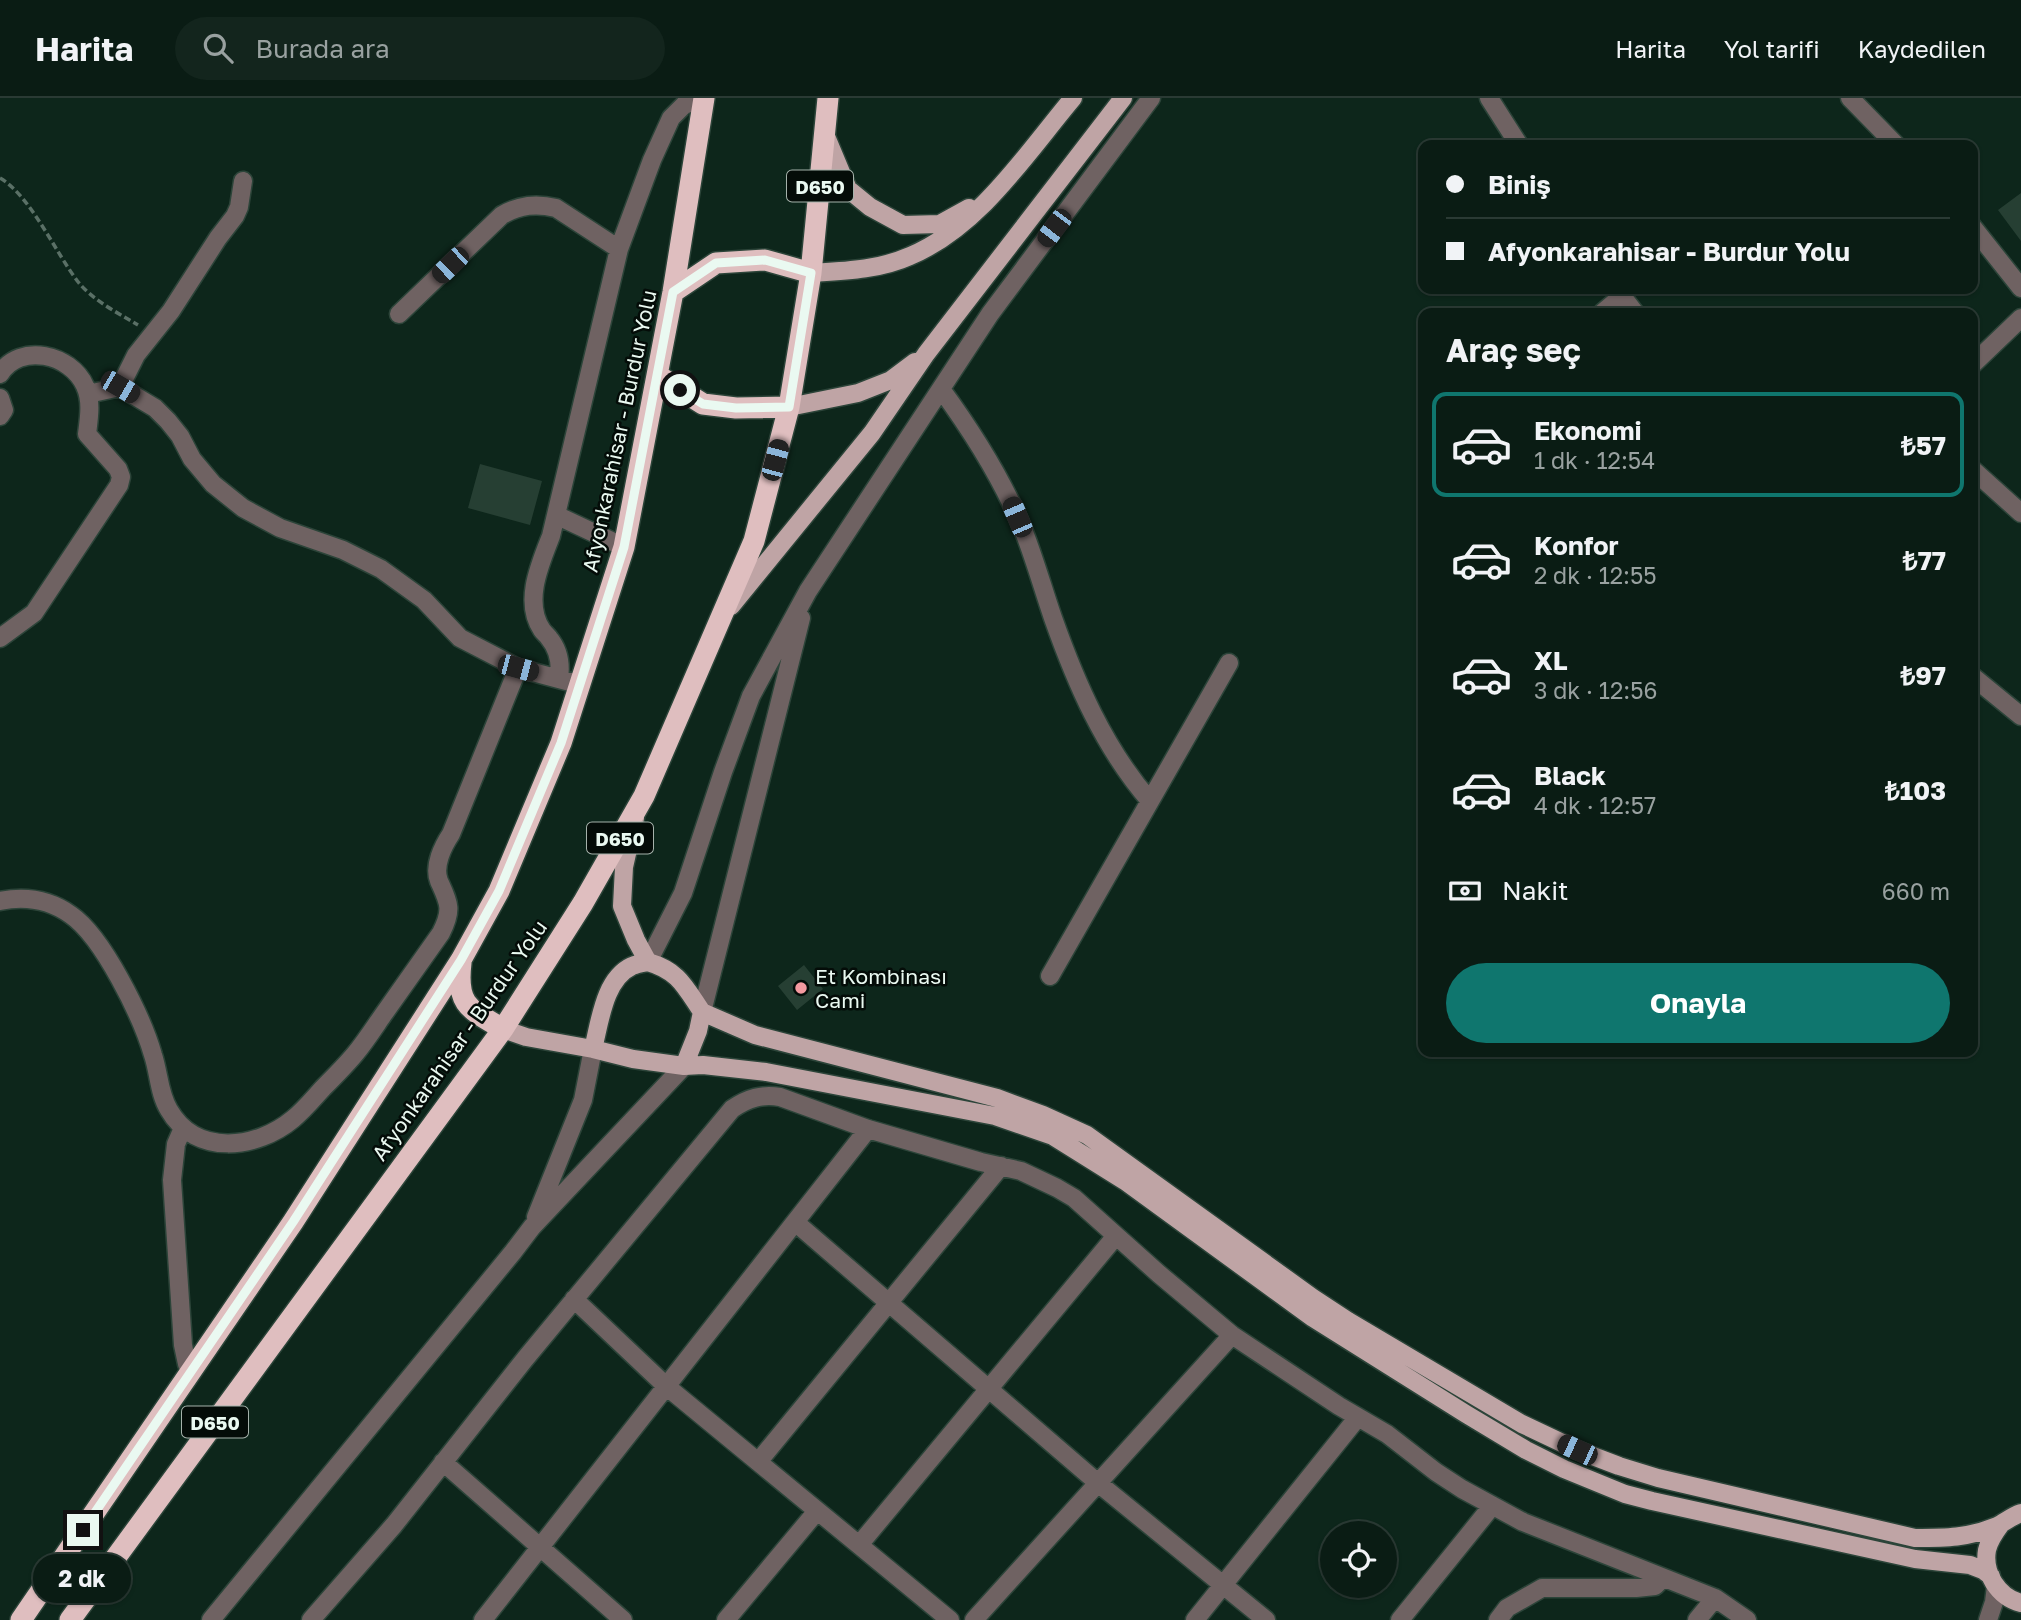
<!DOCTYPE html>
<html lang="tr">
<head>
<meta charset="utf-8">
<style>
	:root { --surface:#0a1c14; --page:#13251d; --text:#f1f3f6; --muted:#99a1a0; --line:#2a3a34; --accent:#0f766e }
	body { margin:0; font-family:"Golos Text",sans-serif; background:var(--page); color:var(--text); height:100vh; display:flex; flex-direction:column; font-size:26px; white-space:nowrap }
	* { box-sizing:border-box; margin:0 }
	p { font-size:23px; color:var(--muted) }
	.icon { flex:none; width:38px; height:38px; fill:none; stroke:currentColor; stroke-width:2; stroke-linecap:round; stroke-linejoin:round }
	.map { position:relative; flex:1; overflow:hidden }
	.details { position:absolute; left:1418px; top:210px; width:560px; height:749px; display:flex; flex-direction:column; background:var(--surface); border-radius:14px; box-shadow:0 2px 5px #0004,0 0 0 2px var(--line) }
	.details>* { flex:none }
	.guide { position:absolute; left:1418px; top:42px; width:560px; height:154px; border-radius:14px; box-shadow:0 2px 5px #0004,0 0 0 2px var(--line); display:grid; align-content:center; height:154px; padding:0 28px; background:var(--surface) }
	.fabs { position:absolute; left:1320px; top:1423px; display:grid; gap:14px }
	.fabs a { display:grid; place-items:center; width:77px; height:77px; border-radius:50%; background:var(--surface); box-shadow:0 2px 5px #0004,0 0 0 2px var(--line); font-size:35px }
	.end { position:absolute; width:32px; height:32px; margin:-16px; border:9px solid #eaf9f1; background:#111; box-shadow:0 0 0 4px #111 }
	.from { border-radius:50% }
	.bubble { position:absolute; height:49px; border-radius:24px; background:var(--surface); box-shadow:0 2px 5px #0004,0 0 0 2px var(--line); font-size:23px; font-weight:700; line-height:49px; text-align:center }
	.car { position:absolute; width:21px; height:42px; margin:-21px -10px; border-radius:9px; box-shadow:0 0 5px 2px #0007; background:linear-gradient(#222 24%,#8ab4d8 0 40%,#222 0 76%,#8ab4d8 0 86%,#222 0) }
	.guide b { display:flex; align-items:center; gap:24px; height:66px; font-size:26px }
	.guide b+b { border-top:2px solid var(--line) }
	.guide i { width:18px; height:18px; background:var(--text) }
	ul { padding:0; list-style:none }
	li { display:flex; align-items:center; gap:21px; height:105px; margin:0 14px 10px; padding:0 14px; border:4px solid transparent; border-radius:14px }
	li div { flex:1 }
	li b { display:block; font-size:26px }
	li em { font-style:normal; font-weight:700 }
	li.current { border-color:var(--accent) }
	li>.icon { width:63px; height:63px; stroke-width:1.5 }
	h2 { padding:0 28px; font-size:32px; line-height:84px }
	.pay { display:flex; align-items:center; gap:18px; height:77px; padding:0 28px; font-size:26px }
	.pay p { margin-inline-start:auto }
	.button { display:flex; gap:14px; margin-top:auto; padding:14px 28px }
	.button a { flex:1; height:80px; border-radius:42px; background:var(--accent); color:#fff; font-size:28px; font-weight:700; line-height:80px; text-align:center }
	header { display:flex; align-items:center; gap:42px; box-sizing:border-box; height:98px; padding:0 35px; background:var(--surface); border-bottom:2px solid var(--line) }
	header strong { font-size:33px }
	nav { display:flex; gap:38px; margin-inline-start:auto; font-size:24px }
	.search { width:490px; height:63px; background:var(--page); display:flex; align-items:center; gap:18px; box-sizing:border-box; padding:0 24px; border-radius:38px; color:var(--muted); font-size:26px }
	.map>svg:first-child { display:block }
</style>
</head>
<body>
<header>
<strong>Harita</strong>
<div class="search"><svg class="icon" aria-label="search" viewBox="0 0 24 24"><circle cx="10" cy="10" r="6"/><path d="M15 15l6 6"/></svg>Burada ara</div>
<nav><a>Harita</a><a>Yol tarifi</a><a>Kaydedilen</a></nav>
</header>
<div class="map">
<svg width="2021" height="1522" viewBox="0 0 2021 1522">
	<rect width="100%" height="100%" fill="#0d261b"/>
	<!-- building -->
	<path fill="#263f33" d="M2021 95V143L1998 112Z
		M480 366 542 383 530 427 468 410Z
		M804 867 823 891 797 912 778 888Z"/>
	<g fill="none" stroke-linecap="round" stroke-linejoin="round">
		<defs>
			<path id="minor" d="M1489 0 1519 47
				M1850 0 1896 47
				M1972 128 2021 190
				M1602 215 1622 198 1635 215
				M399 216 502 117C520 107 536 105 556 110L619 151
				M1972 267 2021 220
				M0 276C20 244 71 256 85 288 92 303 89 320 87 336L118 371 121 379 119 387 34 515 0 540
				M120 289 136 257 171 213 218 140 235 118 239 109 243 83
				M941 291C974 336 1003 382 1024 434 1035 462 1043 491 1053 520 1076 585 1104 650 1150 703
				M88 296 120 289 155 310 168 323 180 338 192 361 213 386 243 410 280 430 343 452 381 471 424 502 460 540 518 570 570 584
				M0 300 4 312 0 318
				M1972 371 2021 415
				M556 417 624 449
				M1972 578 2021 618
				M559 581C561 567 559 552 549 540 547 537 544 535 542 532 523 504 540 466 551 438L619 151 652 62 671 20 684 7 704 0
				M0 803C25 798 50 802 71 817 103 839 142 919 153 957 159 975 159 996 169 1012 196 1059 257 1051 293 1021 304 1012 313 1001 323 990 334 979 345 968 355 956 365 944 374 930 383 917 402 890 422 862 441 835 453 811 449 805 439 783 433 768 443 748 451 736L518 570
				M648 864 683 795 723 674 751 598 808 493 990 216 1151 0
				M1050 878 1229 565
				M702 914 801 520
				M183 1030 176 1046 172 1082 183 1247 187 1266 191 1273
				M536 1119 583 1002 593 951
				M795 1124 1098 1385 1266 1522
				M574 1201 666 1288 950 1522
				M443 1364 623 1522
				M758 1364 1001 1068
				M859 1447 1115 1139
				M211 1522 513 1154 532 1129 684 968
				M311 1522 394 1427 525 1261 732 1011C748 1000 762 996 780 999L868 1031 981 1064 1021 1073 1057 1090 1074 1100 1159 1176 1232 1237 1339 1308 1387 1336 1436 1374 1462 1391 1523 1424 1715 1500 1747 1522
				M483 1522 868 1031
				M726 1522 817 1413
				M974 1522 1232 1237
				M1195 1522 1358 1319
				M1400 1522 1492 1408
				M1498 1522 1507 1510 1542 1490H1636L1655 1488 1663 1480
				M1697 1522 1715 1500
				M1988 1522 1994 1504 1996 1488"/>
			<path id="major" d="M825 36 848 91 870 109 903 127 940 126 969 110
				M811 175C844 173 879 172 910 158 979 129 1026 56 1073 0
				M789 309 858 295 891 282 915 264
				M731 508 872 335 926 256 1123 0
				M635 720 624 769 622 808 636 842 648 864
				M648 864C679 873 685 889 702 914L698 933 684 968 633 961 593 951C600 924 604 881 632 868 637 866 643 865 648 864Z
				M702 914 755 937 997 1000 1043 1017 1087 1037 1313 1200 1348 1223 1522 1326 1577 1352 1619 1368 1658 1380 1915 1440C1946 1440 1968 1440 1997 1428 2005 1424 2012 1418 2021 1415
				M503 931 526 939 593 951
				M684 968 703 967 766 974 995 1018 1053 1038 1125 1083 1313 1220 1466 1316 1526 1352 1564 1371 1625 1396 1652 1403 1915 1461 1970 1467 1983 1472 1991 1478
				M2001 1426C1995 1434 1989 1442 1987 1452 1983 1475 1998 1499 2021 1505"/>
			<path id="highway" d="M673 194 716 165 765 162 811 175
				M657 277 703 306 736 310 789 309
				M461 865C456 907 469 911 503 931
				M21 1522 293 1124 461 862 499 793 561 645 624 449 673 194 704 0
				M70 1522 503 931 583 805 644 698 754 443 789 309 811 175 828 0"/>
		</defs>
		<!-- minor casing -->
		<use href="#minor" stroke="#2c4439" stroke-width="21"/>
		<!-- major casing -->
		<use href="#major" stroke="#2c4439" stroke-width="21"/>
		<!-- highway casing -->
		<use href="#highway" stroke="#2c4439" stroke-width="24"/>
		<!-- path -->
		<path stroke="#5a7066" stroke-width="3.5" stroke-dasharray="7 3.5" stroke-linecap="butt" d="M0 80C31 98 56 156 79 185 94 203 118 215 138 227"/>
		<!-- minor -->
		<use href="#minor" stroke="#6f6262" stroke-width="18"/>
		<!-- major -->
		<use href="#major" stroke="#bfa4a5" stroke-width="18"/>
		<!-- highway -->
		<use href="#highway" stroke="#dfbebf" stroke-width="21"/>
	</g>
	<g fill="none" stroke-linecap="round" stroke-linejoin="round">
		<!-- route -->
		<path stroke="#eaf9f1" stroke-width="9" d="M83 1432 293 1124 461 862 499 793 561 645 624 449 673 194 716 165 765 162 811 175 789 309 736 310 703 306 680 292"/>
	</g>
	<!-- markers -->
	<circle fill="#f49aa0" stroke="#040c08" stroke-width="2.5" cx="801" cy="890" r="7"/>
	<g text-anchor="middle" dominant-baseline="central" stroke-width="5" stroke-linejoin="round" paint-order="stroke">
		<!-- shield labels -->
		<g fill="#040c08" stroke="#a5b2ab" stroke-width="2">
			<rect x="787" y="72.5" width="66" height="31" rx="5"/>
			<rect x="587" y="724.5" width="66" height="31" rx="5"/>
			<rect x="182" y="1308.5" width="66" height="31" rx="5"/>
		</g>
		<g font-size="19" font-weight="bold" fill="#eaf9f1">
			<text x="820" y="88">D650</text>
			<text x="620" y="740">D650</text>
			<text x="215" y="1324">D650</text>
		</g>
		<!-- street labels -->
		<g font-size="21" fill="#eaf9f1" stroke="#040c08">
			<text transform="translate(619 333) rotate(-78)">Afyonkarahisar - Burdur Yolu</text>
			<text transform="translate(459 942) rotate(-55)">Afyonkarahisar - Burdur Yolu</text>
		</g>
		<!-- poi labels -->
		<g font-size="21" fill="#eaf9f1" stroke="#040c08" text-anchor="start">
			<text x="815" y="878">Et Kombinası<tspan x="815" dy="24">Cami</tspan></text>
		</g>
	</g>
</svg>
<div class="fabs">
<a><svg class="icon" aria-label="locate" viewBox="0 0 24 24"><circle cx="12" cy="12" r="6"/><path d="M12 2v4M12 18v4M2 12h4M18 12h4"/></svg></a>
</div>
<i class="end from" style="left:680px;top:292px"></i>
<i class="end" style="left:83px;top:1432px"></i>
<div class="bubble" style="left:33px;top:1456px;width:98px">2 dk</div>
<i class="car" style="left:1054px;top:130px;rotate:217deg"></i>
<i class="car" style="left:450px;top:167px;rotate:226deg"></i>
<i class="car" style="left:120px;top:289px;rotate:120deg"></i>
<i class="car" style="left:775px;top:362px;rotate:15deg"></i>
<i class="car" style="left:1017px;top:419px;rotate:337deg"></i>
<i class="car" style="left:518px;top:570px;rotate:105deg"></i>
<i class="car" style="left:1577px;top:1352px;rotate:295deg"></i>
<div class="guide">
<b><i class="from"></i>Biniş</b>
<b><i></i>Afyonkarahisar - Burdur Yolu</b>
</div>
<section class="details">
<h2>Araç seç</h2>
<ul>
<li class="current"><svg class="icon" aria-label="car" viewBox="0 0 24 24"><path d="M5 17H2v-5l4-1 3-4h7l3 4 3 1v5h-3M9 17h6M6 11h13"/><circle cx="7" cy="17" r="2"/><circle cx="17" cy="17" r="2"/></svg><div><b>Ekonomi</b><p>1 dk · 12:54</p></div><em>₺57</em></li>
<li><svg class="icon" aria-label="car" viewBox="0 0 24 24"><path d="M5 17H2v-5l4-1 3-4h7l3 4 3 1v5h-3M9 17h6M6 11h13"/><circle cx="7" cy="17" r="2"/><circle cx="17" cy="17" r="2"/></svg><div><b>Konfor</b><p>2 dk · 12:55</p></div><em>₺77</em></li>
<li><svg class="icon" aria-label="car" viewBox="0 0 24 24"><path d="M5 17H2v-5l4-1 3-4h7l3 4 3 1v5h-3M9 17h6M6 11h13"/><circle cx="7" cy="17" r="2"/><circle cx="17" cy="17" r="2"/></svg><div><b>XL</b><p>3 dk · 12:56</p></div><em>₺97</em></li>
<li><svg class="icon" aria-label="car" viewBox="0 0 24 24"><path d="M5 17H2v-5l4-1 3-4h7l3 4 3 1v5h-3M9 17h6M6 11h13"/><circle cx="7" cy="17" r="2"/><circle cx="17" cy="17" r="2"/></svg><div><b>Black</b><p>4 dk · 12:57</p></div><em>₺103</em></li>
</ul>
<div class="pay"><svg class="icon" aria-label="cash" viewBox="0 0 24 24"><path d="M3 7h18v10H3z"/><circle cx="12" cy="12" r="2"/></svg>Nakit<p>660 m</p></div>
<div class="button"><a>Onayla</a></div>
</section>
</div>
</body>
</html>
